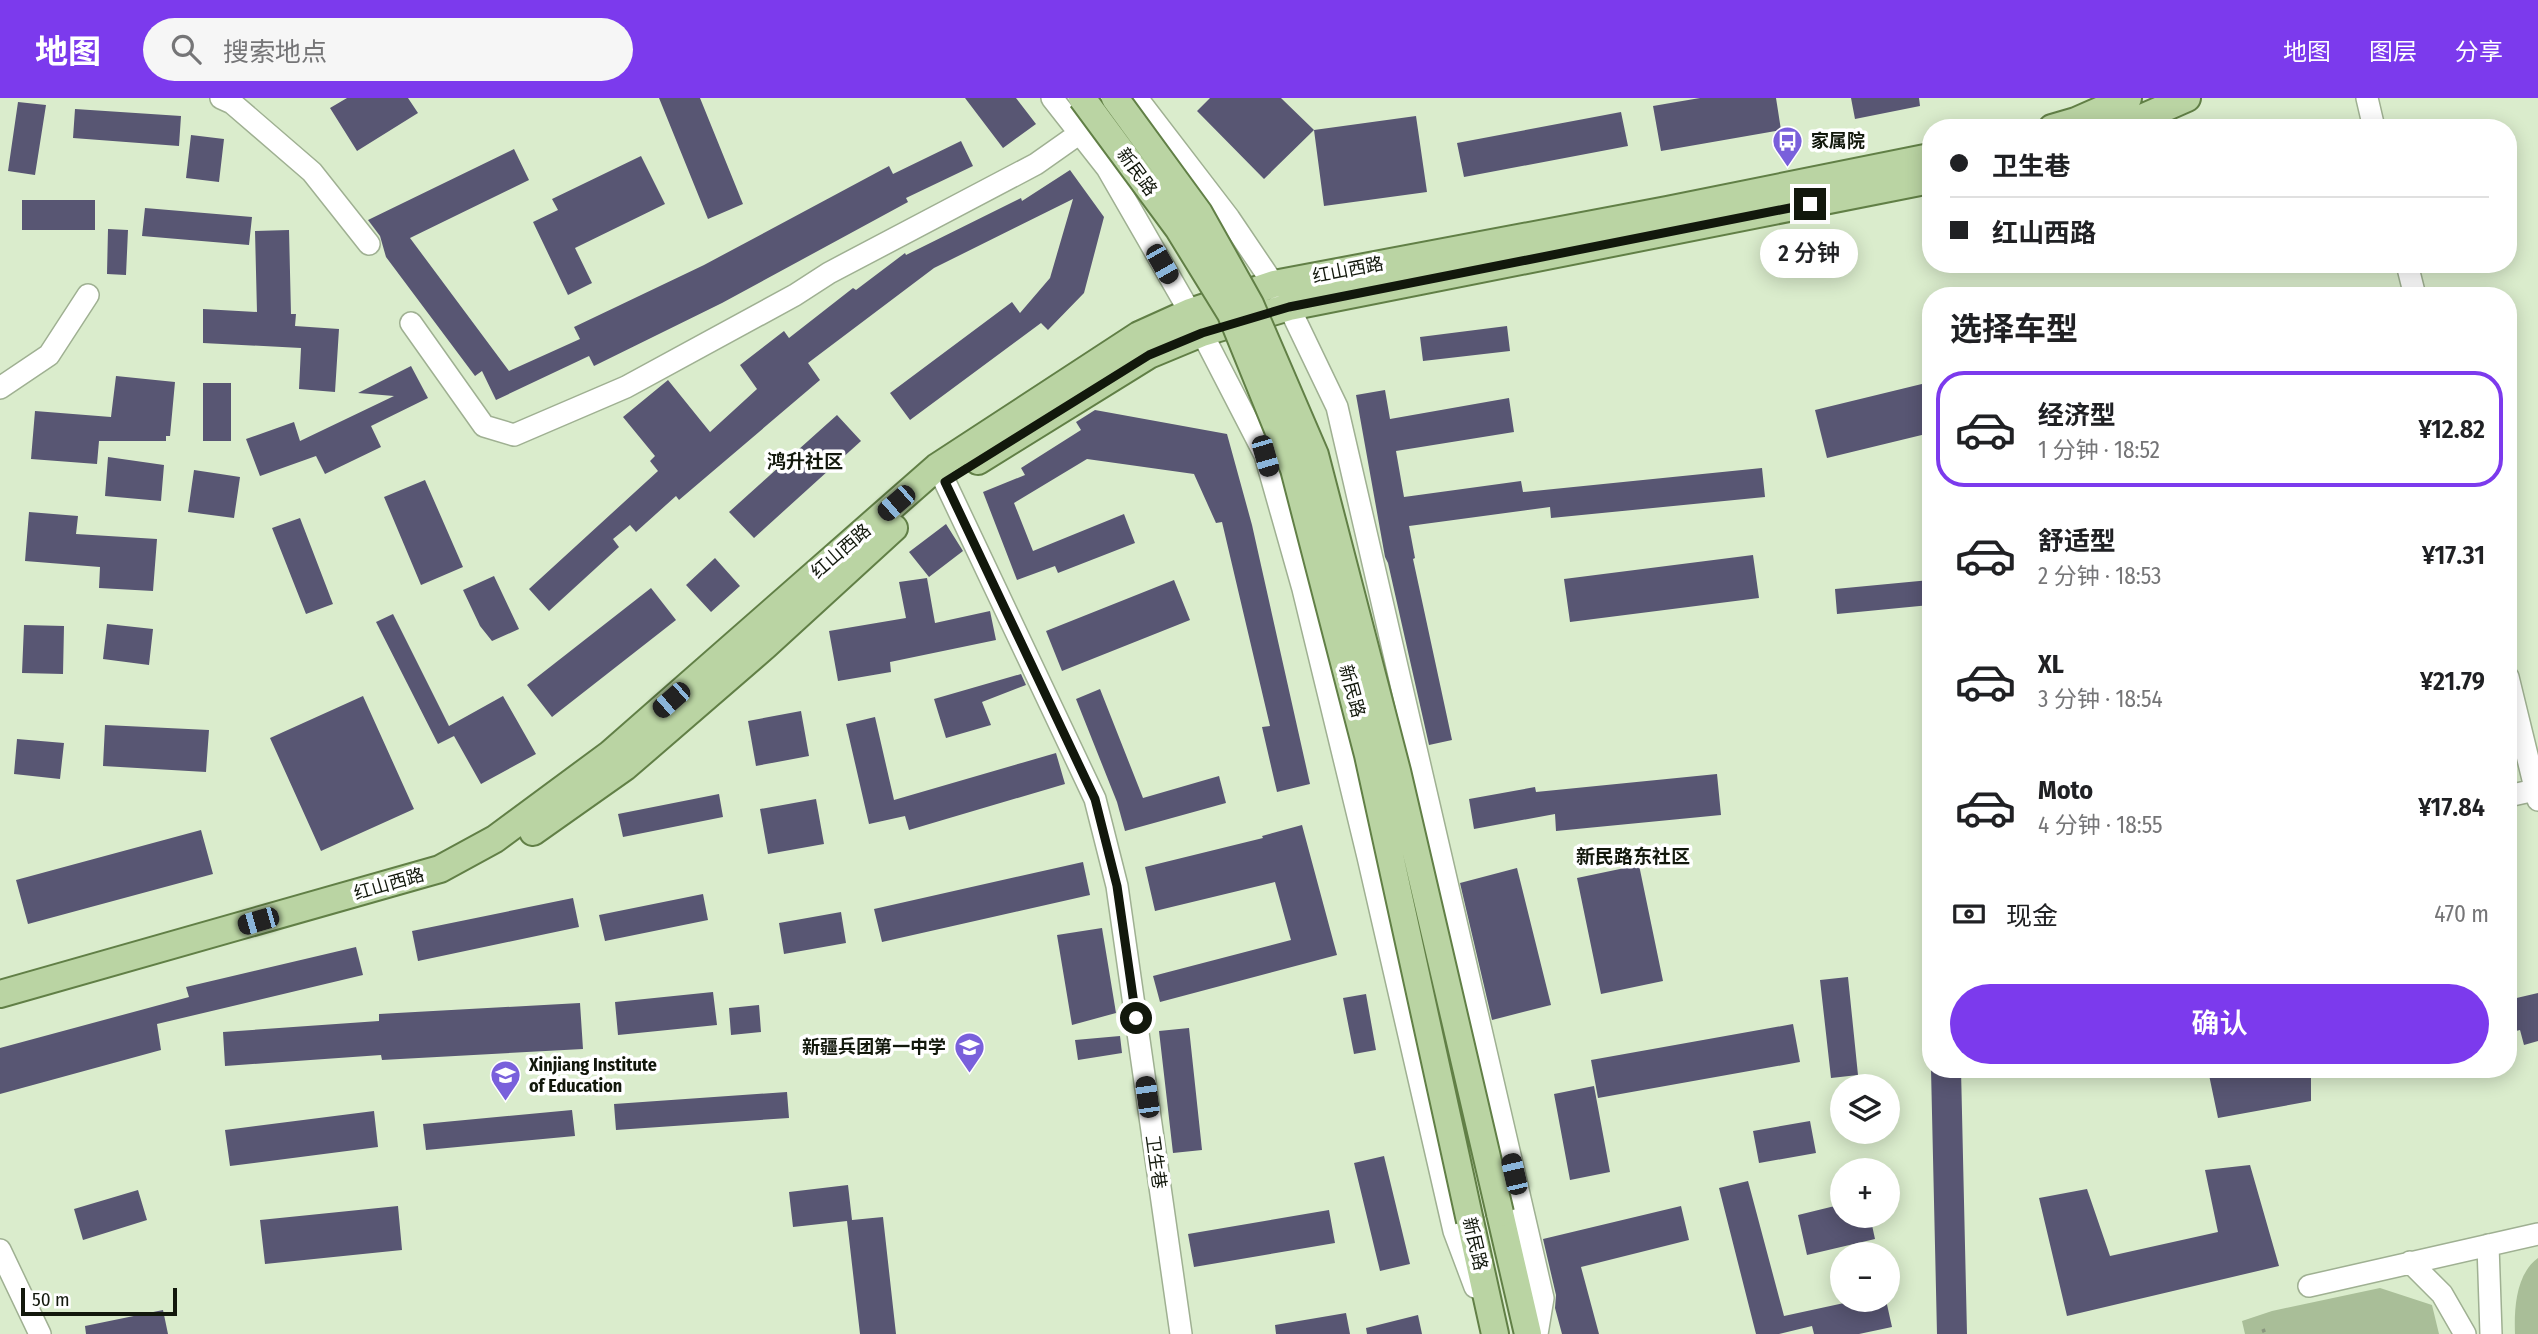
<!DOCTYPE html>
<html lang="zh">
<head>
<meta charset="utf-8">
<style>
	:root { --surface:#fff; --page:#f6f6f6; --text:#202124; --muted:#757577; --line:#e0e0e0; --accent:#7c3aed }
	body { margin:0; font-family:"Fira Sans Condensed","Noto Sans SC",sans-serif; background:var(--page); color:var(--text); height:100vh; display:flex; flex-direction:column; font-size:26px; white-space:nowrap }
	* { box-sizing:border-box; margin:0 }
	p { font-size:23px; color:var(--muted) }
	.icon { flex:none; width:38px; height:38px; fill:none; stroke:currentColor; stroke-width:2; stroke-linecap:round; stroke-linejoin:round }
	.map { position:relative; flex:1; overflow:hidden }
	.sheet { position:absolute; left:1922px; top:189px; width:595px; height:791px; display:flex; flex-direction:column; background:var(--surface); border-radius:28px; box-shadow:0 4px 18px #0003 }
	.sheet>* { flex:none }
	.guide { position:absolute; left:1922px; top:21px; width:595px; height:154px; border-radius:28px; box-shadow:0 4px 18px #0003; display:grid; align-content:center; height:154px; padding:0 28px; background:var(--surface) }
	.fabs { position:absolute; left:1830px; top:976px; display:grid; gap:14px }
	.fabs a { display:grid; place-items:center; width:70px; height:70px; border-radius:50%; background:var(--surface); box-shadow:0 4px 18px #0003; font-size:35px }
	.scale { position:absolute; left:21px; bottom:18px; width:156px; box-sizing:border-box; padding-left:7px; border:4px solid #12180c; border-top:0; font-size:19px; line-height:24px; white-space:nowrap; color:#12180c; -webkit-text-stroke:5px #fff; paint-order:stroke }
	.end { position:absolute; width:32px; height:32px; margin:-16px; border:9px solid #12180c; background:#fff; box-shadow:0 0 0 4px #fff }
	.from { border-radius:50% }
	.bubble { position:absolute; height:49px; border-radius:24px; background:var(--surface); box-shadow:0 4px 18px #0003; font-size:23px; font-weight:600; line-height:49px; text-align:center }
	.car { position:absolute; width:21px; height:42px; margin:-21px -10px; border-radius:9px; box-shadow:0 0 5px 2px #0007; background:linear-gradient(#222 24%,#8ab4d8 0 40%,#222 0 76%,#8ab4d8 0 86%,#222 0) }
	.guide b { display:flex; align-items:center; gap:24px; height:66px; font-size:26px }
	.guide b+b { border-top:2px solid var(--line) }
	.guide i { width:18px; height:18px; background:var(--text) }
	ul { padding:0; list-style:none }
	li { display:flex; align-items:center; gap:21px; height:116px; margin:0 14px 10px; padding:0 14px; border:4px solid transparent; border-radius:28px }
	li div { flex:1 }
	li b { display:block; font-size:26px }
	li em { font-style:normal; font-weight:600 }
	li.current { border-color:var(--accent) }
	li>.icon { width:63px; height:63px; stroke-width:1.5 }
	h2 { padding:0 28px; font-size:32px; line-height:84px }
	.pay { display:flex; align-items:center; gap:18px; height:77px; padding:0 28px; font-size:26px }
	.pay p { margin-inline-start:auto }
	.cta { display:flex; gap:14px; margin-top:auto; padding:14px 28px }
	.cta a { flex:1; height:80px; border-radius:42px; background:var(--accent); color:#fff; font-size:28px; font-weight:600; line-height:80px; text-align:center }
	header { display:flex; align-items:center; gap:42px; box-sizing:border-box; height:98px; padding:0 35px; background:var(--accent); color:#fff }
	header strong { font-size:33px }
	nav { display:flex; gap:38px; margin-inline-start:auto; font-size:24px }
	.search { width:490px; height:63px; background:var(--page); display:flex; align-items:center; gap:18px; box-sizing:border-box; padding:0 24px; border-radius:38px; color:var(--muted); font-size:26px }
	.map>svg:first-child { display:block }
</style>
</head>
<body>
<header>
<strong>地图</strong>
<div class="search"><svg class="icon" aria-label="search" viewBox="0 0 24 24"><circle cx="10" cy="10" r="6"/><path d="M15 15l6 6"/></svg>搜索地点</div>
<nav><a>地图</a><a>图层</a><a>分享</a></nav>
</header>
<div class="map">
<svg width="2538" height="1236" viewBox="0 0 2538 1236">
	<rect width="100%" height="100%" fill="#daeccc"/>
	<!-- green -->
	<path fill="#a9be98" d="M2538 1160V1236H2515C2514 1210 2516 1176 2538 1160Z
		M2380 1190 2432 1207 2439 1236H2245L2242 1223 2272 1213Z"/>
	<!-- building -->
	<path fill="#585673" d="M347 0H408L418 15 357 53 330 10Z
		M659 0H700L743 106 708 121Z
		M965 0H1016L1036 26 1003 50Z
		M1210 0H1281L1314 32 1264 81 1197 13Z
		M1700 0H1776L1781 32 1661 53 1653 8Z
		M1851 0H1919L1920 8 1855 21Z
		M18 4 46 7 35 77 8 73Z
		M75 11 181 18 179 48 73 40Z
		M1621 14 1628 48 1464 79 1457 45Z
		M1416 18 1427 94 1324 108 1314 32Z
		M191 37 224 41 219 84 186 80Z
		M961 43 973 68 906 100 908 104 722 205 594 268 589 258 496 302 482 273 475 278 386 159 380 138 368 122 514 51 529 82 410 140 509 273 580 241 574 229 704 167 889 68 893 76Z
		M641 58 665 106 575 150 592 185 568 197 533 124 558 112 552 101Z
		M1070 72 1104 119 1084 195 1048 232 1041 225 910 322 890 295 1012 204 1020 215 1050 180 1073 101 934 170 808 265 820 282 679 402 676 398 636 434 630 427 613 441 619 449 549 513 529 491 658 373 650 363 655 358 623 319 668 282 710 334 757 291 740 267 784 233 789 240 853 190 856 192 905 155 906 157 1021 100 1022 103Z
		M22 102H95V132H22Z
		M145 110 252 119 249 147 142 138Z
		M108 131 128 132 126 177 107 176Z
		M289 132 291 216H296L295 228 339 231 335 294 299 291 301 250 203 245V211L257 214 255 133Z
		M1507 228 1510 253 1423 263 1420 239Z
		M411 268 428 300 371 328 381 349 325 376 316 358 260 378 246 341 294 324 300 343 394 298 358 295Z
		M116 278 175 284 170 338H166V343H99L97 366 31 361 35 313 111 319Z
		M1930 284V335L1827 360 1815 312Z
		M203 285H231V343H203Z
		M1385 292 1390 321 1509 300 1514 334 1396 353 1404 399 1521 383 1523 394 1762 370 1765 399 1551 420 1550 409 1409 428 1415 460 1413 461 1452 642 1429 647 1388 465 1385 459 1356 297Z
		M1095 312 1227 336 1252 427 1310 686 1277 694 1262 629 1270 628 1222 424 1216 425 1194 376 1087 361 1014 405 1033 453 1124 416 1135 445 1058 475 1055 468 1017 482 983 394 1025 377 1021 370 1081 332 1076 324Z
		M837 317 861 343 754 440 729 414Z
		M108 359 164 367 161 403 105 398Z
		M194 372 240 379 234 420 188 414Z
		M425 382 463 469 421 487 384 399Z
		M29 414 78 418 76 436 157 441 153 493 99 490 100 469 25 463Z
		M300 420 333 506 306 516 272 430Z
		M946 426 963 453 929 479 909 454Z
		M1753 457 1759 500 1570 524 1564 481Z
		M715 460 740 488 711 514 686 487Z
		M494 478 519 531 492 543 480 528 463 492Z
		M927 480 935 525 990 513 996 542 890 564 891 574 838 583 829 533 906 520 899 484Z
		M1174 482 1190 522 1062 573 1046 533Z
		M1930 482V507L1837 516 1835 491Z
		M651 490 676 522 552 619 527 587Z
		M393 516 449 628 503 598 536 656 481 686 454 638 438 646 376 524Z
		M107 526 153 531 149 567 103 561Z
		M24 527 64 528 63 576 22 575Z
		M1021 576 1026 587 982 604 991 627 946 640 934 601Z
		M1100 591 1143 700 1219 678 1226 705 1125 733 1117 704 1076 601Z
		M363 598 414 711 321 753 270 640Z
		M801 613 809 658 756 668 748 623Z
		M875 619 894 702 1056 655 1065 686 909 732 905 718 869 726 846 626Z
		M105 627 209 632 206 674 103 668Z
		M17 641 64 645 60 681 14 676Z
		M1717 676 1721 717 1556 733 1555 716 1474 731 1469 701 1535 689 1536 694Z
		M719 696 723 719 623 739 618 716Z
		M816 701 824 746 768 756 760 711Z
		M1302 727 1337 857 1160 904 1153 878 1291 842 1275 784 1155 813 1145 769 1263 740 1262 738Z
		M201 732 213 776 28 826 16 782Z
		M1083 764 1090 797 882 844 874 811Z
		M1639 767 1663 883 1601 896 1577 780Z
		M1517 770 1551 907 1492 922 1460 785Z
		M703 796 708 822 605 843 599 817Z
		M573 800 579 829 418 863 412 833Z
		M841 814 846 845 784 856 779 825Z
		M1102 830 1116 915 1072 927 1057 837Z
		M356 849 363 877 157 926 161 952 0 996V950L189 899 186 889Z
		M1848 879 1858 977 1831 980 1820 882Z
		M713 894 717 927 618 937 615 904Z
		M2538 895V943L2524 947 2520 932 2508 935V902Z
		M1366 896 1376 952 1354 956 1343 900Z
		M580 905 583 951 382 962 381 957 225 968 223 934 379 923V916Z
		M759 907 761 934 731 937 729 910Z
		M1793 926 1800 964 1598 1000 1591 962Z
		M1189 930 1202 1052 1173 1055 1159 933Z
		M1120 938 1122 955 1078 962 1075 942Z
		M1931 971H1961L1967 1236H1937Z
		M2231 971H2311V1003L2218 1020 2209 977Z
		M1594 988 1610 1074 1570 1082 1554 996Z
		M787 994 789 1020 616 1032 614 1006Z
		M572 1012 575 1038 426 1052 423 1026Z
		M374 1013 378 1049 230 1068 225 1032Z
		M1810 1023 1816 1055 1759 1065 1753 1033Z
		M1384 1058 1410 1166 1380 1173 1354 1065Z
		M2250 1067 2279 1168 2067 1218 2039 1100 2087 1091 2110 1158 2218 1134 2205 1072Z
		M1748 1083 1784 1218 1858 1202H1886L1892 1229 1859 1236H1814L1812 1228 1779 1236H1756L1719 1090Z
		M848 1087 852 1122 883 1119 896 1236H860L847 1123 793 1129 789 1094Z
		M138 1092 147 1122 83 1142 74 1111Z
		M1843 1106V1118H1870L1875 1141 1807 1157 1798 1117Z
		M398 1108 402 1152 265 1166 260 1122Z
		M1681 1108 1689 1142 1581 1169 1599 1236H1562L1555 1210 1556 1197 1543 1141Z
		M1329 1112 1335 1145 1194 1169 1188 1136Z
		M163 1212 168 1236H86L85 1228Z
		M1346 1215 1350 1236H1276L1275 1227Z
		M1418 1217 1422 1236H1367L1366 1230Z"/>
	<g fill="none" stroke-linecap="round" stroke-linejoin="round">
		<defs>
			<path id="minor" d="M221 0 232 5 312 74 369 146
				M1052 0 1107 70 1202 235 1265 357 1303 491 1368 759 1454 1133 1475 1189
				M1137 0 1229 120 1289 209 1337 309 1543 1200 1537 1236
				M2367 0 2374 30
				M2407 166 2415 198
				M411 225 484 328 514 337 626 289 795 197 829 175 1036 66 1080 35
				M0 290 49 257 88 197
				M945 384 1095 701 1117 788 1181 1236
				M2508 579 2538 702
				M2508 698 2535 692
				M2488 1147 2491 1236
				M0 1152 40 1236
				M2410 1164 2442 1196 2465 1236
				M2309 1188 2538 1136"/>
			<path id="major" d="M2052 30 2076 23 2128 0
				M2119 30 2187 0
				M978 363 1149 257 1202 235 1289 209 1930 82
				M533 734 625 669 765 548 894 430
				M0 896 440 771 495 741 610 656 937 369 1139 237 1190 214 1274 186 1667 112 1930 59
				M1500 1115 1528 1236
				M1470 1123 1495 1236"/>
		</defs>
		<!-- minor casing -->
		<use href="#minor" stroke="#9fb092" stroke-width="24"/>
		<!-- major casing -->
		<use href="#major" stroke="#617f46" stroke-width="30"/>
		<!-- path -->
		<path stroke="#8a977f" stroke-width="3.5" stroke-dasharray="3.5 3.5" stroke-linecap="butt" d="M2263 1231 2265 1236"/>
		<!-- minor -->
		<use href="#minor" stroke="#fff" stroke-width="21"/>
		<!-- major -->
		<use href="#major" stroke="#bad4a3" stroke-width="26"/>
		<defs>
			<path id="major-bridge" d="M1082 0 1178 130 1231 216 1294 371 1368 657 1470 1123
				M1115 0 1199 115 1250 206 1315 357 1397 673 1500 1115"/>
		</defs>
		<!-- major-bridge casing -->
		<use href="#major-bridge" stroke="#617f46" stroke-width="30" stroke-linecap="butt"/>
		<!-- major-bridge -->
		<use href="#major-bridge" stroke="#bad4a3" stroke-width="26"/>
	</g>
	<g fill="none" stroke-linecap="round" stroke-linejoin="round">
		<!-- route -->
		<path stroke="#12180c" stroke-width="9" d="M1136 920 1117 788 1095 701 945 384 1149 257 1202 235 1289 209 1810 106"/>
	</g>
	<!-- icons -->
	<defs>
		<symbol id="bus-pin" viewBox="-11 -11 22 30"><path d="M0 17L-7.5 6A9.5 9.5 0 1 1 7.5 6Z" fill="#7960db" stroke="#fff"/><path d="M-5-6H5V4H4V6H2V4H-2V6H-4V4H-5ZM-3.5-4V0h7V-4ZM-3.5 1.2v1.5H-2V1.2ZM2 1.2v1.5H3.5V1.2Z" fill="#fff"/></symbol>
		<symbol id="school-pin" viewBox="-11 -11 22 30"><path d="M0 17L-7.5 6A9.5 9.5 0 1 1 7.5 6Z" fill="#7960db" stroke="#fff"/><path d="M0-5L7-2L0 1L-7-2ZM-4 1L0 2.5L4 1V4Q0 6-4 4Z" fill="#fff"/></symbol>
		<symbol id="university-pin" viewBox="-11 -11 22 30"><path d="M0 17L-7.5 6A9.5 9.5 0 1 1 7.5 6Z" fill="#7960db" stroke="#fff"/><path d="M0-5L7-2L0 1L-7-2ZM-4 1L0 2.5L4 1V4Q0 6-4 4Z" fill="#fff"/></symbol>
	</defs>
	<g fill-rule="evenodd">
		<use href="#bus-pin" x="1770" y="26" width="35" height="47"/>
		<use href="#school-pin" x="952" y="932" width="35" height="47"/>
		<use href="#university-pin" x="488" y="960" width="35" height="47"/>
	</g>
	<g text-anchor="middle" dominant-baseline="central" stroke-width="7" stroke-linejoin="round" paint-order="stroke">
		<!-- poi labels -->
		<g font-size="18" font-weight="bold" fill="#12180c" stroke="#fff" text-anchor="start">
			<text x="1811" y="43">家属院</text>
			<text x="946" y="949" text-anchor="end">新疆兵团第一中学</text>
			<text x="529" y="967">Xinjiang Institute<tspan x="529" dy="21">of Education</tspan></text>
		</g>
		<!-- street labels -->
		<g font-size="18" fill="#12180c" stroke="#fff">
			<text transform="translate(1137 74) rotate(54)">新民路</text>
			<text transform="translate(1348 172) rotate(-11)">红山西路</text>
			<text transform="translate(841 453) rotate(-41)">红山西路</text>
			<text transform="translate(1352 593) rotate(75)">新民路</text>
			<text transform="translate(389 786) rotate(-16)">红山西路</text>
			<text transform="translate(1156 1064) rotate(82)">卫生巷</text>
			<text transform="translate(1475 1146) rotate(77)">新民路</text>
		</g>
		<!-- neighbourhood labels -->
		<g font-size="19" font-weight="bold" fill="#12180c" stroke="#fff">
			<text x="805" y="363">鸿升社区</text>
			<text x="1633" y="758">新民路东社区</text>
		</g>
	</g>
</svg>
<div class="fabs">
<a><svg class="icon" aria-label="layers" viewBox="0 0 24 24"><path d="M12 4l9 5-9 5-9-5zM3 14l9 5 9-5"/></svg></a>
<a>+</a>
<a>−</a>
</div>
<div class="scale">50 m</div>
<i class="end from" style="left:1136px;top:920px"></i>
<i class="end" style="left:1810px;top:106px"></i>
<div class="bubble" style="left:1760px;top:131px;width:98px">2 分钟</div>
<i class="car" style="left:1162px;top:166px;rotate:150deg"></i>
<i class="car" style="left:1265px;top:358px;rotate:164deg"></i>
<i class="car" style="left:896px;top:405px;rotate:229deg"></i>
<i class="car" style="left:671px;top:602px;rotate:229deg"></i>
<i class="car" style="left:258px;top:823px;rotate:254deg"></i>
<i class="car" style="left:1147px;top:999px;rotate:352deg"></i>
<i class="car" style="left:1514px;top:1076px;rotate:347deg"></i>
<div class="guide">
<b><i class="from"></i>卫生巷</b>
<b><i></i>红山西路</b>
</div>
<section class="sheet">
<h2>选择车型</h2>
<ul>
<li class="current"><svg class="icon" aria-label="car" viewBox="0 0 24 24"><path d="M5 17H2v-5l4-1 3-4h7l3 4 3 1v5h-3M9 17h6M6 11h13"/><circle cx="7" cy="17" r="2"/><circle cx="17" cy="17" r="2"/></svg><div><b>经济型</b><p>1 分钟 · 18:52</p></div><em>¥12.82</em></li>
<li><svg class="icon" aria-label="car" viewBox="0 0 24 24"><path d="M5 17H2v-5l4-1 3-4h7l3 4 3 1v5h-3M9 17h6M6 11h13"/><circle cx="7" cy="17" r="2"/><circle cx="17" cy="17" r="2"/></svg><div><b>舒适型</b><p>2 分钟 · 18:53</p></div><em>¥17.31</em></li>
<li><svg class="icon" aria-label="car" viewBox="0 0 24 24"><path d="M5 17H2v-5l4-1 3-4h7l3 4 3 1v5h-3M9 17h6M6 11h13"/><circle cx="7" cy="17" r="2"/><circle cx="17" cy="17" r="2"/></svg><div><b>XL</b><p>3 分钟 · 18:54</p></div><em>¥21.79</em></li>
<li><svg class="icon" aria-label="car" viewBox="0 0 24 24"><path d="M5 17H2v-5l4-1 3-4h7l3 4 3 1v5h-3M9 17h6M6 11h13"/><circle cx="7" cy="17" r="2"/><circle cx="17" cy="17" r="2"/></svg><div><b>Moto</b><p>4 分钟 · 18:55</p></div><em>¥17.84</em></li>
</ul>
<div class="pay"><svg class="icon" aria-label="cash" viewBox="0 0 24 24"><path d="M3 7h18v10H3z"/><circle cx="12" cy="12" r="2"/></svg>现金<p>470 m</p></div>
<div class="cta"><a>确认</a></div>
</section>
</div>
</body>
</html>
